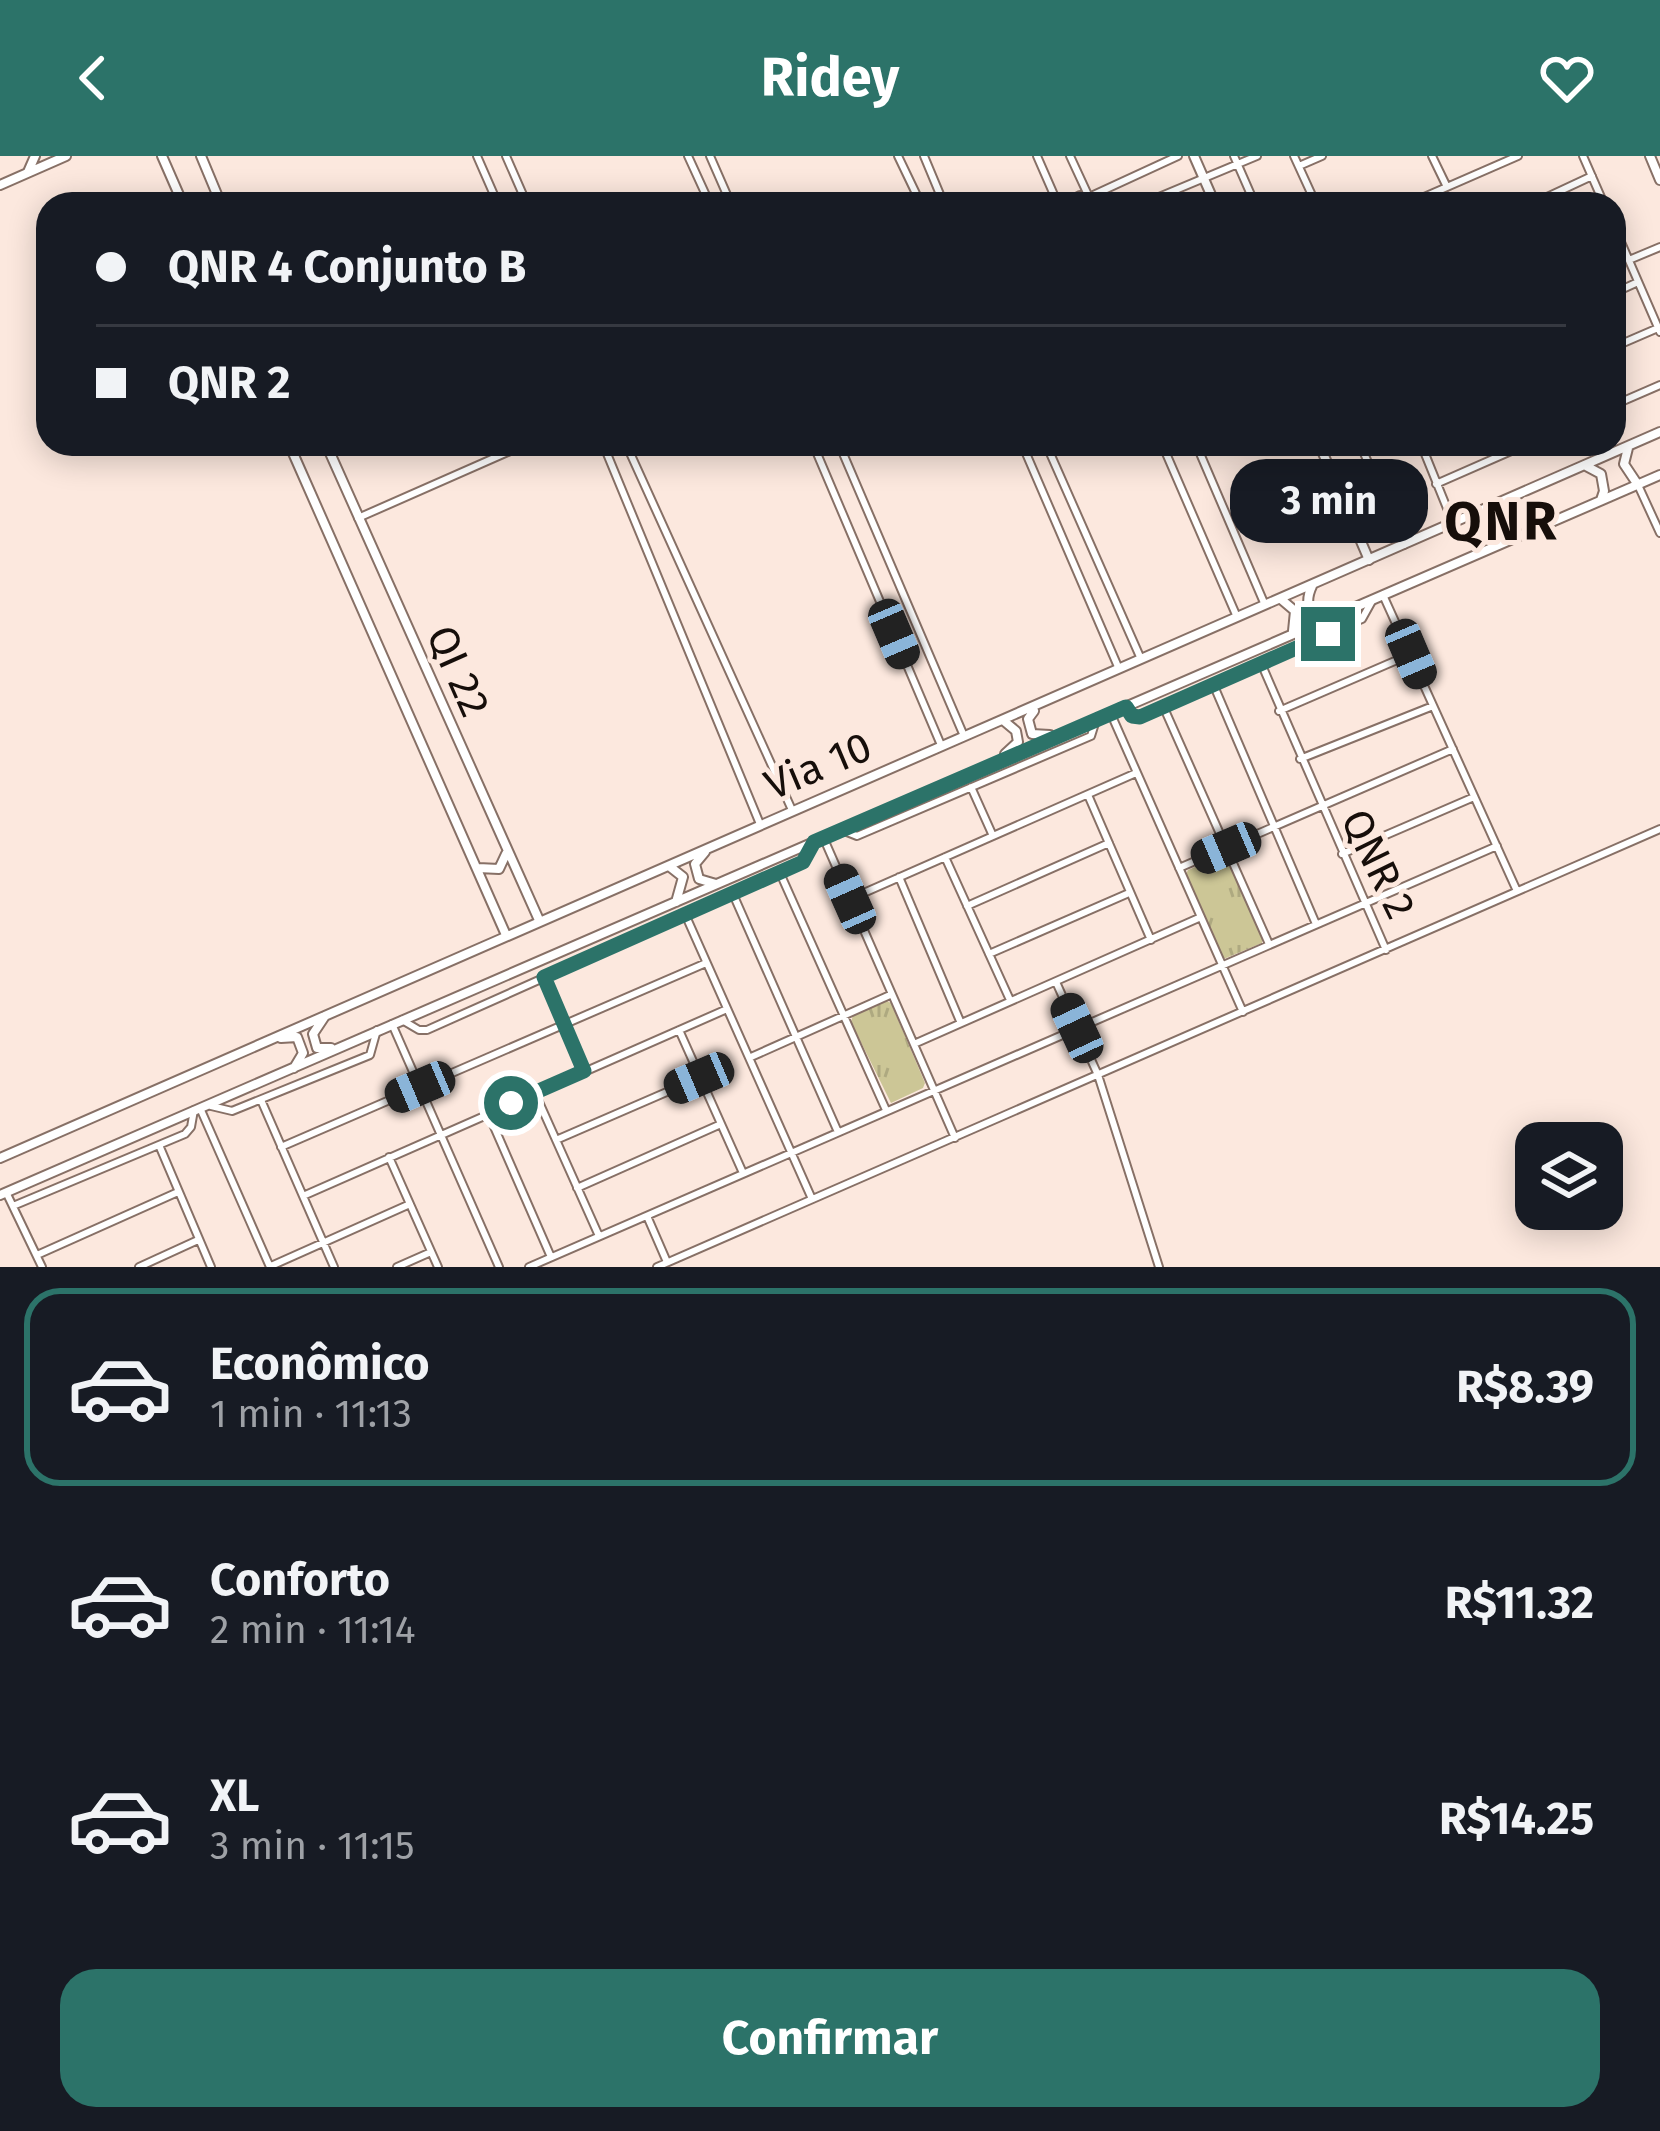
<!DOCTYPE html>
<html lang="pt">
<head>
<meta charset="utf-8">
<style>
	:root { --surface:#171b24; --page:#20242c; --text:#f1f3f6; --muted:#9ea1a6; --line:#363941; --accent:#2c7369 }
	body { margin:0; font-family:"Fira Sans",sans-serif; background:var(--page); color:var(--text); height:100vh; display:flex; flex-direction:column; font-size:45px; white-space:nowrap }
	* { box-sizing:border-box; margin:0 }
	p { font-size:39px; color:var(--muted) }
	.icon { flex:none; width:66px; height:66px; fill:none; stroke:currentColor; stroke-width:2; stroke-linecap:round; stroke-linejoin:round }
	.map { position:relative; height:1111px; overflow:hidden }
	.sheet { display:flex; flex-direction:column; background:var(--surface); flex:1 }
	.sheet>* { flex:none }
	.banner { position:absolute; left:36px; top:36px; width:1590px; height:264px; border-radius:36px; box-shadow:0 6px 30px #0003; display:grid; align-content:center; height:264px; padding:0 60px; background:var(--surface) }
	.fabs { position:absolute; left:1515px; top:966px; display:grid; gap:24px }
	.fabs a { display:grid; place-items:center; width:108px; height:108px; border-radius:24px; background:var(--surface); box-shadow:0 6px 30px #0003; font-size:60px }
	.end { position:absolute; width:54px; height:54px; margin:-27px; border:15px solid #2c7369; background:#fff; box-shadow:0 0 0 6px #fff }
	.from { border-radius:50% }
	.bubble { position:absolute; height:84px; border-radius:36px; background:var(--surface); box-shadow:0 6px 30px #0003; font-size:39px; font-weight:700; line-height:84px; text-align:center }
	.car { position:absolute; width:36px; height:72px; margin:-36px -18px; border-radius:15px; box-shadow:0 0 9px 3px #0007; background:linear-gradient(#222 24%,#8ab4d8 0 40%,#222 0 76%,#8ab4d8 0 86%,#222 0) }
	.banner b { display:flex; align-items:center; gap:42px; height:114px; font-size:45px }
	.banner b+b { border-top:3px solid var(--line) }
	.banner i { width:30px; height:30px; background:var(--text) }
	ul { padding:21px 0 0; list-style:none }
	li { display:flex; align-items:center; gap:36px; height:198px; margin:0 24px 18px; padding:0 36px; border:6px solid transparent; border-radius:36px }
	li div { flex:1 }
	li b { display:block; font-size:45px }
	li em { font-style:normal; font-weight:700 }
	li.selected { border-color:var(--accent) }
	li>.icon { width:108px; height:108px; stroke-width:1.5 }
	.primary-button { display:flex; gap:24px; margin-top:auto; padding:24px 60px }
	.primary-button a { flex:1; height:138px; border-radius:36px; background:var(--accent); color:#fff; font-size:48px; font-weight:700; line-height:138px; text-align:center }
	header { display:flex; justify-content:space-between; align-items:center; height:156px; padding:0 60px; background:var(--accent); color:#fff; font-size:54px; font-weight:700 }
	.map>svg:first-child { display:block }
</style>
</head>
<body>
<header><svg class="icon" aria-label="back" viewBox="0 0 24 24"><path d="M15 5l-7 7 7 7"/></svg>Ridey<svg class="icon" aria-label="heart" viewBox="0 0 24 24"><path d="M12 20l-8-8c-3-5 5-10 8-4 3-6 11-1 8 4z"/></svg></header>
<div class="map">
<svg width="1660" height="1111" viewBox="0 0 1660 1111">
	<defs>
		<pattern id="grass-tufts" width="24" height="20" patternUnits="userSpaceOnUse" patternTransform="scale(3)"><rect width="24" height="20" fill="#ccc696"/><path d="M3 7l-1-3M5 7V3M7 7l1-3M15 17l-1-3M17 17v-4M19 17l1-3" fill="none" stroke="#aea980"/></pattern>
	</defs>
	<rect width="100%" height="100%" fill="#fce8de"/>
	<!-- grass -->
	<path fill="url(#grass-tufts)" d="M1222 700 1227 701 1262 783V787L1226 802H1223L1186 718 1188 714Z
		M887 845 891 847 925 927 923 932 891 947 851 866 853 859Z"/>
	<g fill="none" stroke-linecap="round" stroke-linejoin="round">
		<defs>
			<path id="minor" d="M477 0 498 48
				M506 0 527 48
				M688 0 710 48
				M710 0 731 48
				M898 0 921 48
				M924 0 944 48
				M1037 0 1058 48
				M1070 0 1089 41 1178 0
				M1234 0 1255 48
				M1294 0 1316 48
				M1432 0 1447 31
				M1583 0 1604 48
				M1299 10 1322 0
				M1063 48 1080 39 1096 48
				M1142 48 1257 0
				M1408 48 1518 0
				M1532 48 1592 20
				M1614 70 1660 176
				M1629 104 1660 91
				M1614 137 1638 126
				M1614 191 1658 172
				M1614 249 1660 229
				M603 288 760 668
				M626 288 792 654
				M813 288 941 589
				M839 288 964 580
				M1022 288 1119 513
				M1046 288 1141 503
				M1162 288 1237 461
				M1196 288 1265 449
				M1360 288 1404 389
				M1421 288 1453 367
				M1436 328 1527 288
				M1638 329 1660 377
				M358 362 526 288
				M1383 439 1517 735
				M1261 507 1386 794
				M1214 530 1316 768
				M1126 551 1137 562 1164 552 1362 463 1372 445
				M1164 552 1269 788
				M1279 555 1411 498
				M1111 558 1243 856
				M1300 603 1433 550
				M971 631 993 680
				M1088 639 1151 784
				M842 674 857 680 1091 580 1096 564
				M824 683 955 982
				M1342 698 1474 641
				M945 701 1010 844
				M1179 712 1453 593
				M780 717 886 954
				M899 721 960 865
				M733 738 838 976
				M850 743 1136 617
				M967 750 1109 687
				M685 758 812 1043
				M989 798 1129 737
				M544 821 584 915
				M1056 826 1098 919 1159 1111
				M402 864 419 874H427L803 706 814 687
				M392 868 499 1111
				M679 874 743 1017
				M914 888 1201 761
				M751 901 890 839
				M535 937 599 1080
				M261 944 334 1111
				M211 950 232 955 370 899 377 874
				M200 952 270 1111
				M488 957 551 1101
				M556 984 699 922
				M159 989 211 1111
				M281 991 706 807
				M389 1001 438 1111
				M577 1032 721 968
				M6 1036 42 1111
				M303 1040 727 853
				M13 1050 185 978 191 971 194 954
				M647 1060 667 1106
				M37 1099 178 1036
				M271 1110 410 1048
				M139 1111 198 1084
				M397 1111 431 1096
				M529 1111 1497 690
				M657 1111 1660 673"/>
			<path id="tertiary" d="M162 0 183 48
				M201 0 221 48
				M1194 0 1215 48
				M28 16 35 0
				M0 29 66 0
				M289 288 506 779
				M326 288 539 764
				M1319 288 1369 404
				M478 712 499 713 506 698"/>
			<path id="secondary" d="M1650 0 1660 24
				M1628 292 1624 308 1638 329
				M1586 310 1601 318 1604 335 1601 344
				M1312 430C1306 443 1306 456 1321 462
				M1282 444 1295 455 1293 475
				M1034 555 1028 563 1032 578 1050 579
				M1004 565 1016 575 1018 586 1005 598
				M705 696 695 708 699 723 716 728
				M669 710 683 721 676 746
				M325 860 313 878 317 892H331
				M281 882 297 881 303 897 294 912
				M0 1002 1660 276
				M0 1039 1660 319"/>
		</defs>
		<!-- minor casing -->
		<use href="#minor" stroke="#877066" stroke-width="10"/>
		<!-- tertiary casing -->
		<use href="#tertiary" stroke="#877066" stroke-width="12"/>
		<!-- secondary casing -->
		<use href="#secondary" stroke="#877066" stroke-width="12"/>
		<!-- minor -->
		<use href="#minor" stroke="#fff" stroke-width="6"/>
		<!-- tertiary -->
		<use href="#tertiary" stroke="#fff" stroke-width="8"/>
		<!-- secondary -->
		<use href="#secondary" stroke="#fff" stroke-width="8"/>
	</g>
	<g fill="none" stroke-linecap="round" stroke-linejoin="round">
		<!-- route -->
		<path stroke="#2c7369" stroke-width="15" d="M511 947 584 915 544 821 803 706 814 686 1126 551 1132 560 1140 561 1328 478"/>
	</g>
	<g text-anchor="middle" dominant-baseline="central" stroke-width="10" stroke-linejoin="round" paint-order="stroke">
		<!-- street labels -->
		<g font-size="42" fill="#160e0a" stroke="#fce8de">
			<text transform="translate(458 515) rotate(66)">QI 22</text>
			<text transform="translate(818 610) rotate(-23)">Via 10</text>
			<text transform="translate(1378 708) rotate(64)">QNR 2</text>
		</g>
		<!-- district labels -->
		<g font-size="54" font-weight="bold" letter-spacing="3" fill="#160e0a" stroke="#fce8de">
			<text x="1502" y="366">QNR</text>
		</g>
	</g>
</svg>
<div class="fabs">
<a><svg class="icon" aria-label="layers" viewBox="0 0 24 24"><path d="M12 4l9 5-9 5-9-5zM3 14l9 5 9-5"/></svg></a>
</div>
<i class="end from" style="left:511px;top:947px"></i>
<i class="end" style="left:1328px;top:478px"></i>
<div class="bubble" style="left:1230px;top:303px;width:198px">3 min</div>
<i class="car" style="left:894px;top:478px;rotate:157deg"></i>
<i class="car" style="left:1411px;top:498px;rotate:157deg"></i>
<i class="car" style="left:1226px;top:692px;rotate:247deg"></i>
<i class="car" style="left:850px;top:743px;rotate:336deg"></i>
<i class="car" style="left:1077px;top:872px;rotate:335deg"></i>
<i class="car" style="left:699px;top:922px;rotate:247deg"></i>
<i class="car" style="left:420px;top:931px;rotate:247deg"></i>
<div class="banner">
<b><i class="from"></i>QNR 4 Conjunto B</b>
<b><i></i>QNR 2</b>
</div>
</div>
<section class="sheet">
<ul>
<li class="selected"><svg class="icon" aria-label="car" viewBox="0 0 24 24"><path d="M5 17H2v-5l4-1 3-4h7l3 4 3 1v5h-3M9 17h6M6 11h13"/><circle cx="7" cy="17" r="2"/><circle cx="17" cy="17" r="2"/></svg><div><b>Econômico</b><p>1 min · 11:13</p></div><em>R$8.39</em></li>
<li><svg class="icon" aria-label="car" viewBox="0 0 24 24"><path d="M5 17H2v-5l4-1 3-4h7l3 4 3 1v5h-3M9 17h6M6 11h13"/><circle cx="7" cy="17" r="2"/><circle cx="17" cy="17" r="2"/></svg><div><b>Conforto</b><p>2 min · 11:14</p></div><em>R$11.32</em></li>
<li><svg class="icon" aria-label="car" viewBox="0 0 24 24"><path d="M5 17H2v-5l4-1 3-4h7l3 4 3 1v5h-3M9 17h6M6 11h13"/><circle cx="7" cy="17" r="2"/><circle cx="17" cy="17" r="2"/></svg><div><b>XL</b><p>3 min · 11:15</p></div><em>R$14.25</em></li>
</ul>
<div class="primary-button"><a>Confirmar</a></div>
</section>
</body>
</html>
